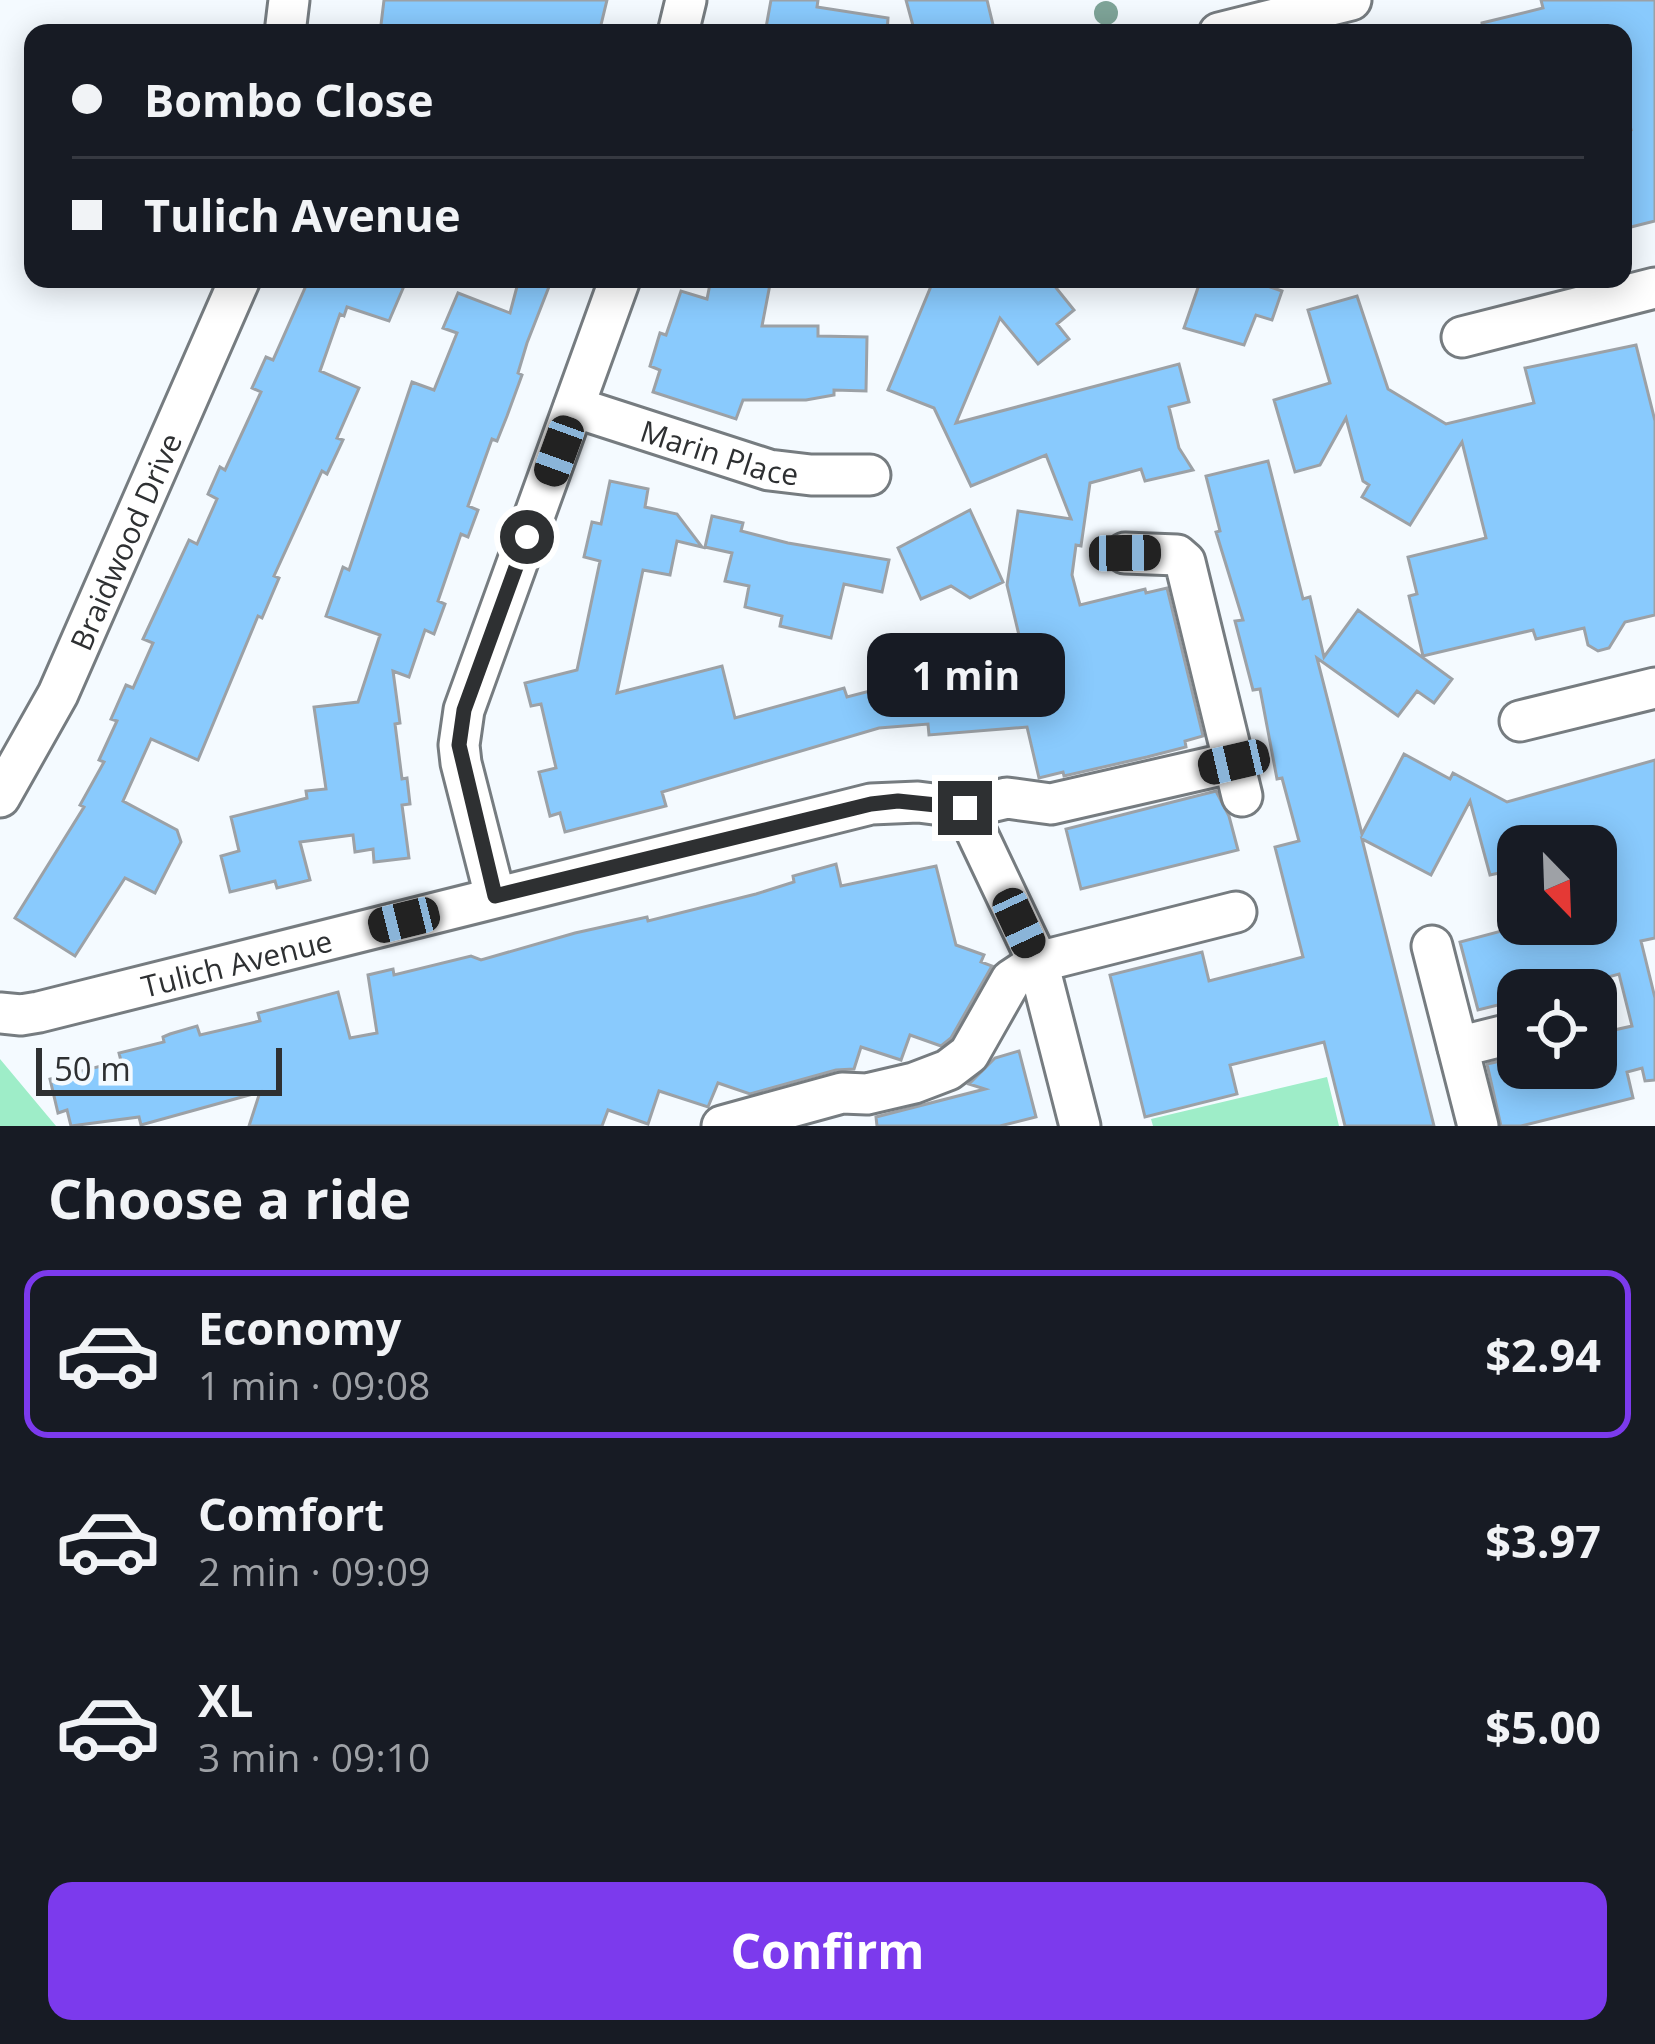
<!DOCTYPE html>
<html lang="en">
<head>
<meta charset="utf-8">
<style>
	:root { --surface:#171b24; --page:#20242c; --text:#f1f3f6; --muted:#9ea1a6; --line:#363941; --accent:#7c3aed }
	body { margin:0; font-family:"Open Sans",sans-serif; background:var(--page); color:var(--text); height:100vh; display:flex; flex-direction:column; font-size:45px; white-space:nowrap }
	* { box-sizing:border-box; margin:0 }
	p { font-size:39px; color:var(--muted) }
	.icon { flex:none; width:66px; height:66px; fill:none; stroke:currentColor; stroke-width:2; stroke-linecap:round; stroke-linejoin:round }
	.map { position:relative; height:1126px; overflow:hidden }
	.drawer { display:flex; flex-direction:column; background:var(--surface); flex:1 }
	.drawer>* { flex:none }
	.top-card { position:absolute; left:24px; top:24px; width:1608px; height:264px; border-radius:24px; box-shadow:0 6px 30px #0003; display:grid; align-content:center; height:264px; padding:0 48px; background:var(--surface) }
	.needle { width:78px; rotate:157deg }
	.fabs { position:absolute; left:1497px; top:825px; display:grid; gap:24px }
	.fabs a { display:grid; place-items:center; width:120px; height:120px; border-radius:24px; background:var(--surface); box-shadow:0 6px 30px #0003; font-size:60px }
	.scale { position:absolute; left:36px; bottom:30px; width:246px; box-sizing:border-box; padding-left:12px; border:6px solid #2e3032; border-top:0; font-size:33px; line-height:42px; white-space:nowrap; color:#2e3032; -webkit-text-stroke:9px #f4faff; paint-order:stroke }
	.end { position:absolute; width:54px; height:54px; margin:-27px; border:15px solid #2e3032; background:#fff; box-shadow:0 0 0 6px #fff }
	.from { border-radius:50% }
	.bubble { position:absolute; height:84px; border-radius:24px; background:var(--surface); box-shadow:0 6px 30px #0003; font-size:39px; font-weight:700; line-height:84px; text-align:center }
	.car { position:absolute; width:36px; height:72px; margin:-36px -18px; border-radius:15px; box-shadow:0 0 9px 3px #0007; background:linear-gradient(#222 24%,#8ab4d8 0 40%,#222 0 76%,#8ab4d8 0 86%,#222 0) }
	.top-card b { display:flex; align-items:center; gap:42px; height:114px; font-size:45px }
	.top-card b+b { border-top:3px solid var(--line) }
	.top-card i { width:30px; height:30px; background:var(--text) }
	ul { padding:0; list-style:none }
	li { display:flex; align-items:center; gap:36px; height:168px; margin:0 24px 18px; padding:0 24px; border:6px solid transparent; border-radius:24px }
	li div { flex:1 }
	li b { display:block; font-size:45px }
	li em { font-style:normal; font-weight:700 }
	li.on { border-color:var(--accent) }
	li>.icon { width:108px; height:108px; stroke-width:1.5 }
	h2 { padding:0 48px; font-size:54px; line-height:144px }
	.primary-button { display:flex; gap:24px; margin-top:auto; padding:24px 48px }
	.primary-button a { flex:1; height:138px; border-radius:24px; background:var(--accent); color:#fff; font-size:48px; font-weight:700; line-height:138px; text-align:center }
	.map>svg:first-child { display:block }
</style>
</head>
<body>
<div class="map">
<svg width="1655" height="1126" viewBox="0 0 1655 1126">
	<rect width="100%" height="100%" fill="#f4faff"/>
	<!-- green -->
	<path fill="#9eedc8" d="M0 1059 56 1126H0Z
		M1327 1077 1339 1126H1153L1151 1119Z"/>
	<!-- building -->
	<path fill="#89cafd" stroke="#9ca1a6" stroke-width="3" d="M384 0H607L599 33H380Z
		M771 0H818L817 7 888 18 887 33H765Z
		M906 0H987L995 33H915Z
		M1541 0H1655V221L1623 229V132L1631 130 1623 96V33H1483L1482 23 1543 8Z
		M309 279H407L389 321 347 307 344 316 340 314 320 371 359 388 337 438 343 440 327 474 322 471 274 576 279 578 262 618 258 616 198 760 151 739 123 801 177 830 181 842 155 893 125 878 75 956 15 918 84 807 80 805 104 762 99 760 117 721 111 719 126 685 133 688 153 643 143 639 189 540 197 544 217 499 208 494 220 467 225 470 261 392 252 388 266 357 273 360Z
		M519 279H552L527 343 518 373 522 375 507 416 497 441 492 439 468 506 478 510 468 537 461 534 438 601 445 604 434 634 425 630 409 677 393 671 400 723 395 724 402 779 407 778 410 804 402 805 409 858 374 862 373 849 355 852 353 835 300 842 310 880 277 888 275 881 230 892 221 856 239 851 231 817 307 798 306 791 326 789 314 707 358 702 380 635 326 616 343 567 349 570 412 382 434 390 457 333 443 328 458 293 510 313Z
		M711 279H771L762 326H818V336L867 337 866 391 834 390V395L806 400H743L736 419 653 392 660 370 650 366 660 333 666 335 681 291 707 299Z
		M934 279H1049L1074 310 1057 324 1069 339 1038 364 1000 318 956 423 1179 364 1189 402 1169 407 1179 448 1193 470 1145 481 1141 469 1090 483 1081 546 1076 545 1072 575 1080 605 1145 589 1146 593 1167 588 1203 736 1185 741 1186 747 1147 757 1064 776 1063 772 1039 778 1027 727 929 735 928 724 879 728 662 792 666 806 565 832 560 813 550 816 539 772 556 768 541 704 531 706 525 683 577 670 600 561 584 557 592 522 601 524 610 481 648 489 645 507 677 514 702 547 677 541 670 575 643 570 617 693 722 666 735 718 844 688 847 697 897 684 896 673 957 668 956 661 1024 656 1007 585 1018 511 1071 519 1046 455 971 486 934 408 888 390Z
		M1201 279H1247L1282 291 1272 320 1256 315 1244 345 1184 328Z
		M1357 296 1388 389 1446 424 1534 403 1525 368 1636 345 1655 421V615L1625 622 1609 648 1598 651 1588 645 1584 628 1536 639 1533 630 1423 656 1409 596 1417 594 1408 557 1486 538 1462 442 1410 525 1362 497 1369 485 1363 481 1346 418 1320 465 1295 472 1274 400 1330 383 1308 310Z
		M1268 461 1303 599 1310 597 1324 657 1358 610 1452 679 1434 703 1417 691 1398 716 1317 658 1362 834 1404 754 1450 779 1453 773 1507 802 1655 760V938L1641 941 1655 998V1080L1645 1081 1642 1068 1627 1072 1633 1098 1521 1126H1501L1487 1064 1518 1057V1068H1596V1034L1632 1026 1619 974 1560 990H1518V1000L1478 1010 1460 942 1528 924H1596V846H1518V869L1490 875 1470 801 1431 875 1362 839 1434 1126H1345L1324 1042 1230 1065 1237 1094 1145 1117 1110 975 1202 952 1209 981 1303 957 1275 847 1299 841 1282 778 1277 779 1260 689 1253 690 1235 621 1243 620 1216 532 1220 531 1206 476Z
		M970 510 1003 582 970 598 951 586 921 599 898 548Z
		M712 516 743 523 741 531 788 543 889 560 882 592 844 584 831 638 780 626 782 616 745 607 749 586 725 581 732 553 705 547Z
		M1216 791 1229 816 1238 850 1081 889 1066 829Z
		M836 864 841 886 936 866 956 945 984 955 981 962 992 966 951 1038 941 1046 910 1035 901 1060 861 1047 854 1069 836 1070 750 1094 718 1083 708 1107 659 1091 648 1124 608 1110 602 1126H249L260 1092 141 1125 139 1117 71 1126 67 1110 58 1113 50 1079 121 1061 119 1053 164 1042 163 1037 170 1034 197 1026 200 1035 260 1021 258 1013 338 992 350 1038 377 1033 368 975 393 969 394 975 471 956 481 960 575 933 647 917 648 921 756 894 794 882 793 876Z
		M1019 1051 1036 1117 1000 1126H877L876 1117 985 1089 969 1084 995 1058Z"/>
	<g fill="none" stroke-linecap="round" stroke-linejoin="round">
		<defs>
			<g id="minor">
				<path d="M285 33 289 0"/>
				<path d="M678 33 686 0"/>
				<path d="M1219 33 1351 0"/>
				<path d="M1462 337 1655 288"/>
				<path id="s1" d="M574 407 769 470 811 475H870"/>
				<path d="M1125 553 1177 555 1185 562 1242 796"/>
				<path d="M1520 721 1655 688"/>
				<path id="s2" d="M0 797 58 694 240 279"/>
				<path d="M965 808 1038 962 1080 1126"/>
				<path d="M495 896 461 763 459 745 464 710 620 279"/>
				<path d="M1432 946 1478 1126"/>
				<path id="s3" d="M0 1013 21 1015 39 1012 871 804 918 802 965 808 1007 798 1051 804 1234 762"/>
				<path d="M1458 1047 1518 1032"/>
				<path d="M722 1126 842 1093 867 1094 914 1083 948 1070 969 1054 1011 980 1038 962 1236 912"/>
			</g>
		</defs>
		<!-- minor casing -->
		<use href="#minor" stroke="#767c80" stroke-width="45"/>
		<!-- minor -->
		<use href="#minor" stroke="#fff" stroke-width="39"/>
	</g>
	<!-- trees -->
	<circle fill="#7ea498" cx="1106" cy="13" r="12"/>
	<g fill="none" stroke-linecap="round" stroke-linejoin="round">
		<!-- route -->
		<path stroke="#2e3032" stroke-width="15" d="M527 537 464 710 459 745 495 896 871 804 898 801 965 808"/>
	</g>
	<g text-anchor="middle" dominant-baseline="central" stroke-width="9" stroke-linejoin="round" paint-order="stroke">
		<!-- street labels -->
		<g font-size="30" fill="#2e3032" stroke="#f4faff">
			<text stroke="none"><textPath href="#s1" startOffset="153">Marin Place</textPath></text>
			<text stroke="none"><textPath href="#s2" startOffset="285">Braidwood Drive</textPath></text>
			<text stroke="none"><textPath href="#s3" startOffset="243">Tulich Avenue</textPath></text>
		</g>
	</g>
</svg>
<div class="fabs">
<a><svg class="needle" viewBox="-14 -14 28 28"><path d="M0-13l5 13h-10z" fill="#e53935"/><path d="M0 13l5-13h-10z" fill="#9ea1a6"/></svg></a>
<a><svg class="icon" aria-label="locate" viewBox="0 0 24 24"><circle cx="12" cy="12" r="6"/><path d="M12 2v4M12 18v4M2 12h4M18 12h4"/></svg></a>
</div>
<div class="scale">50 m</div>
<i class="end from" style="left:527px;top:537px"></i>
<i class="end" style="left:965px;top:808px"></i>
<div class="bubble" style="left:867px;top:633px;width:198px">1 min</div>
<i class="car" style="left:559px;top:451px;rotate:200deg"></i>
<i class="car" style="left:1125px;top:553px;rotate:89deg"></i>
<i class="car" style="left:1234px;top:762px;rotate:257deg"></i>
<i class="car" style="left:404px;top:920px;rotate:256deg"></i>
<i class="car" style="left:1019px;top:923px;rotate:155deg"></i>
<div class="top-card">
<b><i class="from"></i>Bombo Close</b>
<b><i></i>Tulich Avenue</b>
</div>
</div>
<section class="drawer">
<h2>Choose a ride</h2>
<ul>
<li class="on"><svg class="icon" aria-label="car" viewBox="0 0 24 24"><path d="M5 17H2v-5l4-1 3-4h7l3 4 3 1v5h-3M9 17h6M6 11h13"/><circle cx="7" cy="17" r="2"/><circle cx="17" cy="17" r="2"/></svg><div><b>Economy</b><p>1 min · 09:08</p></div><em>$2.94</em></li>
<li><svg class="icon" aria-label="car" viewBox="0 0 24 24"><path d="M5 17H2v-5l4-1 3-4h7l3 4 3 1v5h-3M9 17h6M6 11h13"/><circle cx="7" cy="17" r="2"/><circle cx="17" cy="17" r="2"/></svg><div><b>Comfort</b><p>2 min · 09:09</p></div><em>$3.97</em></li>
<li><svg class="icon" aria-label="car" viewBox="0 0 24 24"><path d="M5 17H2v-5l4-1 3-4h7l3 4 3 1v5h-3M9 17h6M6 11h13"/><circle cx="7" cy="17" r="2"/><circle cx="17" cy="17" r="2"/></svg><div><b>XL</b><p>3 min · 09:10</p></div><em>$5.00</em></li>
</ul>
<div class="primary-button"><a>Confirm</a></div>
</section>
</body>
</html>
